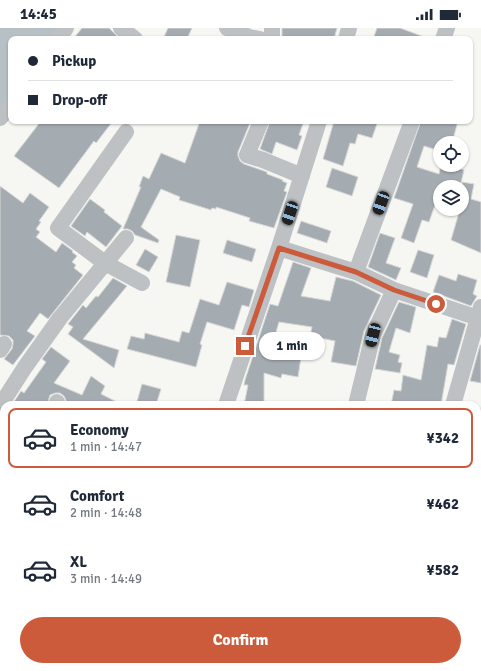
<!DOCTYPE html>
<html lang="en">
<head>
<meta charset="utf-8">
<style>
	:root { --surface:#fff; --page:#f6f6f7; --text:#1f2937; --muted:#747a83; --line:#e0e1e3; --accent:#cc5b3c }
	body { margin:0; font-family:Signika,sans-serif; background:var(--page); color:var(--text); height:100vh; display:flex; flex-direction:column; font-size:15px; white-space:nowrap }
	* { box-sizing:border-box; margin:0 }
	p { font-size:13px; color:var(--muted) }
	.icon { flex:none; width:22px; height:22px; fill:none; stroke:currentColor; stroke-width:2; stroke-linecap:round; stroke-linejoin:round }
	.map { position:relative; flex:1; overflow:hidden }
	.panel { position:absolute; left:0px; top:373px; width:481px; height:270px; display:flex; flex-direction:column; background:var(--surface); border-radius:12px 12px 0 0; box-shadow:0 1px 3px #0004 }
	.panel>* { flex:none }
	.top-card { position:absolute; left:8px; top:8px; width:465px; height:88px; border-radius:8px; box-shadow:0 1px 3px #0004; display:grid; align-content:center; height:88px; padding:0 20px; background:var(--surface) }
	.controls { position:absolute; left:433px; top:108px; display:grid; gap:8px }
	.controls a { display:grid; place-items:center; width:36px; height:36px; border-radius:50%; background:var(--surface); box-shadow:0 1px 3px #0004; font-size:20px }
	.end { position:absolute; width:18px; height:18px; margin:-9px; border:5px solid #cc5b3c; background:#fff; box-shadow:0 0 0 2px #fff }
	.from { border-radius:50% }
	.bubble { position:absolute; height:28px; border-radius:14px; background:var(--surface); box-shadow:0 1px 3px #0004; font-size:13px; font-weight:700; line-height:28px; text-align:center }
	.car { position:absolute; width:12px; height:24px; margin:-12px -6px; border-radius:5px; box-shadow:0 0 3px 1px #0007; background:linear-gradient(#222 24%,#8ab4d8 0 40%,#222 0 76%,#8ab4d8 0 86%,#222 0) }
	.top-card b { display:flex; align-items:center; gap:14px; height:38px; font-size:15px }
	.top-card b+b { border-top:1px solid var(--line) }
	.top-card i { width:10px; height:10px; background:var(--text) }
	ul { padding:7px 0 0; list-style:none }
	li { display:flex; align-items:center; gap:12px; height:60px; margin:0 8px 6px; padding:0 12px; border:2px solid transparent; border-radius:8px }
	li div { flex:1 }
	li b { display:block; font-size:15px }
	li em { font-style:normal; font-weight:700 }
	li.selected { border-color:var(--accent) }
	li>.icon { width:36px; height:36px; stroke-width:1.5 }
	.button { display:flex; gap:8px; margin-top:auto; padding:8px 20px }
	.button a { flex:1; height:46px; border-radius:24px; background:var(--accent); color:#fff; font-size:16px; font-weight:700; line-height:46px; text-align:center }
	.status { display:flex; justify-content:space-between; align-items:center; height:28px; padding:0 20px; background:var(--surface); direction:ltr }
	.status svg { height:11px; fill:currentColor }
	.map>svg:first-child { display:block }
</style>
</head>
<body>
<div class="status"><b>14:45</b><svg viewBox="0 0 49 12"><path d="M0 12V9h3v3zM5 12V6h3v6zM10 12V3h3v9zM15 12V0h3v12zM26 1h20v11H26zM47 4h2v5h-2z"/></svg></div>
<div class="map">
<svg width="481" height="643" viewBox="0 0 481 643">
	<rect width="100%" height="100%" fill="#f6f6f3"/>
	<!-- water -->
	<path fill="#b7c1c5" d="M0 0H60L53 11H11V69L0 78Z"/>
	<!-- building -->
	<path fill="#a5acb1" stroke="#d7d7d6" d="M82 0H109L120 11H73Z
		M168 0H192L187 11H163Z
		M282 0H337L334 11H295L282 8Z
		M377 0H400L427 10 426 11H373Z
		M41 93H113L96 115 94 113 59 160 14 128Z
		M200 93H248L250 95 238 124V128L240 133 244 136 267 144V146L283 152 282 153 287 155 284 163 287 164 274 200 249 193 250 190 216 179V181L212 180 211 182 179 172 180 169 161 161 141 199 159 212 158 215 135 207 132 203 128 201H123L141 159H139L143 148 149 151 161 125 185 135Z
		M270 93H304L299 107 302 108 297 122 276 114 272 126 260 121Z
		M334 93H378L372 110 358 106 355 116 350 115 343 138 323 131Z
		M421 93H458L452 115H440V123L424 118 417 139 439 146 441 137H462L461 141 464 142 460 159H440V163L429 194 422 192 414 215 401 210 413 176 394 170Z
		M332 140 358 149 352 168 326 159Z
		M462 154 474 156 471 171 481 174V225L451 212 460 181H462Z
		M0 158 23 175 30 165 49 179 39 193 41 194 36 201 40 204 36 209 56 224 62 215 73 223 72 224 77 228 72 234 76 237 74 240 83 247 48 291 40 285 27 303 35 308 13 337 4 331 12 321 13 316V312L9 308 0 307Z
		M90 171 105 182 104 184 122 198 106 219 87 204 85 208 71 198Z
		M301 193 331 203 327 215 297 205Z
		M380 205 395 210 386 235 401 240 396 252 368 239Z
		M176 207 200 212 190 259 166 254Z
		M227 212 256 221 252 234 223 225Z
		M145 221 158 229 149 244 136 237Z
		M418 222 434 227 427 250 410 244Z
		M293 234 311 240 301 268 330 273 336 249 353 253 381 267 364 303 356 338 331 334 335 313 310 308 312 299 279 294 270 324 301 329 298 349 282 346 281 350 264 345V377H244L248 357H244L245 352 270 276 278 278Z
		M458 246 477 252 473 266 477 268 471 278 433 264 439 247 456 253Z
		M113 250 127 258 83 311 119 322 114 340 68 306 73 299 68 296 83 277 86 280 96 268 98 269Z
		M227 254 254 262 249 279 242 277 234 302 207 294 200 316 202 317 196 339 127 321 131 308 144 311 145 305 179 314 182 303 189 305 200 271 219 277Z
		M399 274 416 279 410 305 396 300 389 324 400 327 398 334 402 335 400 345 375 341 382 310Z
		M452 291 466 296 454 337 448 336 441 377H391L394 362 401 363 403 347 421 352 427 317 437 319 439 309 446 310Z
		M480 317H481V355L470 353Z
		M51 319 70 333 54 355 82 367 91 348 105 358 101 366 123 377H66V372L64 368 60 365H55L50 367 47 377H12L21 363 24 365 46 334 42 331Z
		M142 356 161 361 156 377H136Z"/>
	<g fill="none" stroke-linecap="round" stroke-linejoin="round">
		<!-- minor -->
		<path stroke="#bdc1c4" stroke-width="16" d="M121 0 135 11
			M227 0 249 9 260 11
			M58 11 66 0
			M272 11V0
			M346 11 349 0
			M443 11 447 0
			M0 90 11 77
			M261 93 247 127 263 132 302 148
			M126 104 58 200 105 235 142 255
			M279 220 356 244 394 262 481 291
			M356 244 412 93
			M0 322 4 316
			M56 377 57 374
			M226 377 279 220 319 93
			M356 377 373 307 394 262
			M453 377 481 279
			M0 378 25 339 60 290 126 210
			M0 391 4 393
			M0 472 4 473
			M477 485H481
			M0 520 4 522
			M30 643 31 639
			M153 643 154 639
			M316 643 317 639
			M391 643 392 639"/>
	</g>
	<g fill="none" stroke-linecap="round" stroke-linejoin="round">
		<!-- route -->
		<path stroke="#cc5b3c" stroke-width="5" d="M245 318 279 220 356 244 394 262 436 276"/>
	</g>
</svg>
<div class="controls">
<a><svg class="icon" aria-label="locate" viewBox="0 0 24 24"><circle cx="12" cy="12" r="6"/><path d="M12 2v4M12 18v4M2 12h4M18 12h4"/></svg></a>
<a><svg class="icon" aria-label="layers" viewBox="0 0 24 24"><path d="M12 4l9 5-9 5-9-5zM3 14l9 5 9-5"/></svg></a>
</div>
<i class="end from" style="left:436px;top:276px"></i>
<i class="end" style="left:245px;top:318px"></i>
<div class="bubble" style="left:259px;top:304px;width:66px">1 min</div>
<i class="car" style="left:381px;top:175px;rotate:200deg"></i>
<i class="car" style="left:290px;top:185px;rotate:198deg"></i>
<i class="car" style="left:373px;top:307px;rotate:194deg"></i>
<div class="top-card">
<b><i class="from"></i>Pickup</b>
<b><i></i>Drop-off</b>
</div>
<section class="panel">
<ul>
<li class="selected"><svg class="icon" aria-label="car" viewBox="0 0 24 24"><path d="M5 17H2v-5l4-1 3-4h7l3 4 3 1v5h-3M9 17h6M6 11h13"/><circle cx="7" cy="17" r="2"/><circle cx="17" cy="17" r="2"/></svg><div><b>Economy</b><p>1 min · 14:47</p></div><em>¥342</em></li>
<li><svg class="icon" aria-label="car" viewBox="0 0 24 24"><path d="M5 17H2v-5l4-1 3-4h7l3 4 3 1v5h-3M9 17h6M6 11h13"/><circle cx="7" cy="17" r="2"/><circle cx="17" cy="17" r="2"/></svg><div><b>Comfort</b><p>2 min · 14:48</p></div><em>¥462</em></li>
<li><svg class="icon" aria-label="car" viewBox="0 0 24 24"><path d="M5 17H2v-5l4-1 3-4h7l3 4 3 1v5h-3M9 17h6M6 11h13"/><circle cx="7" cy="17" r="2"/><circle cx="17" cy="17" r="2"/></svg><div><b>XL</b><p>3 min · 14:49</p></div><em>¥582</em></li>
</ul>
<div class="button"><a>Confirm</a></div>
</section>
</div>
</body>
</html>
